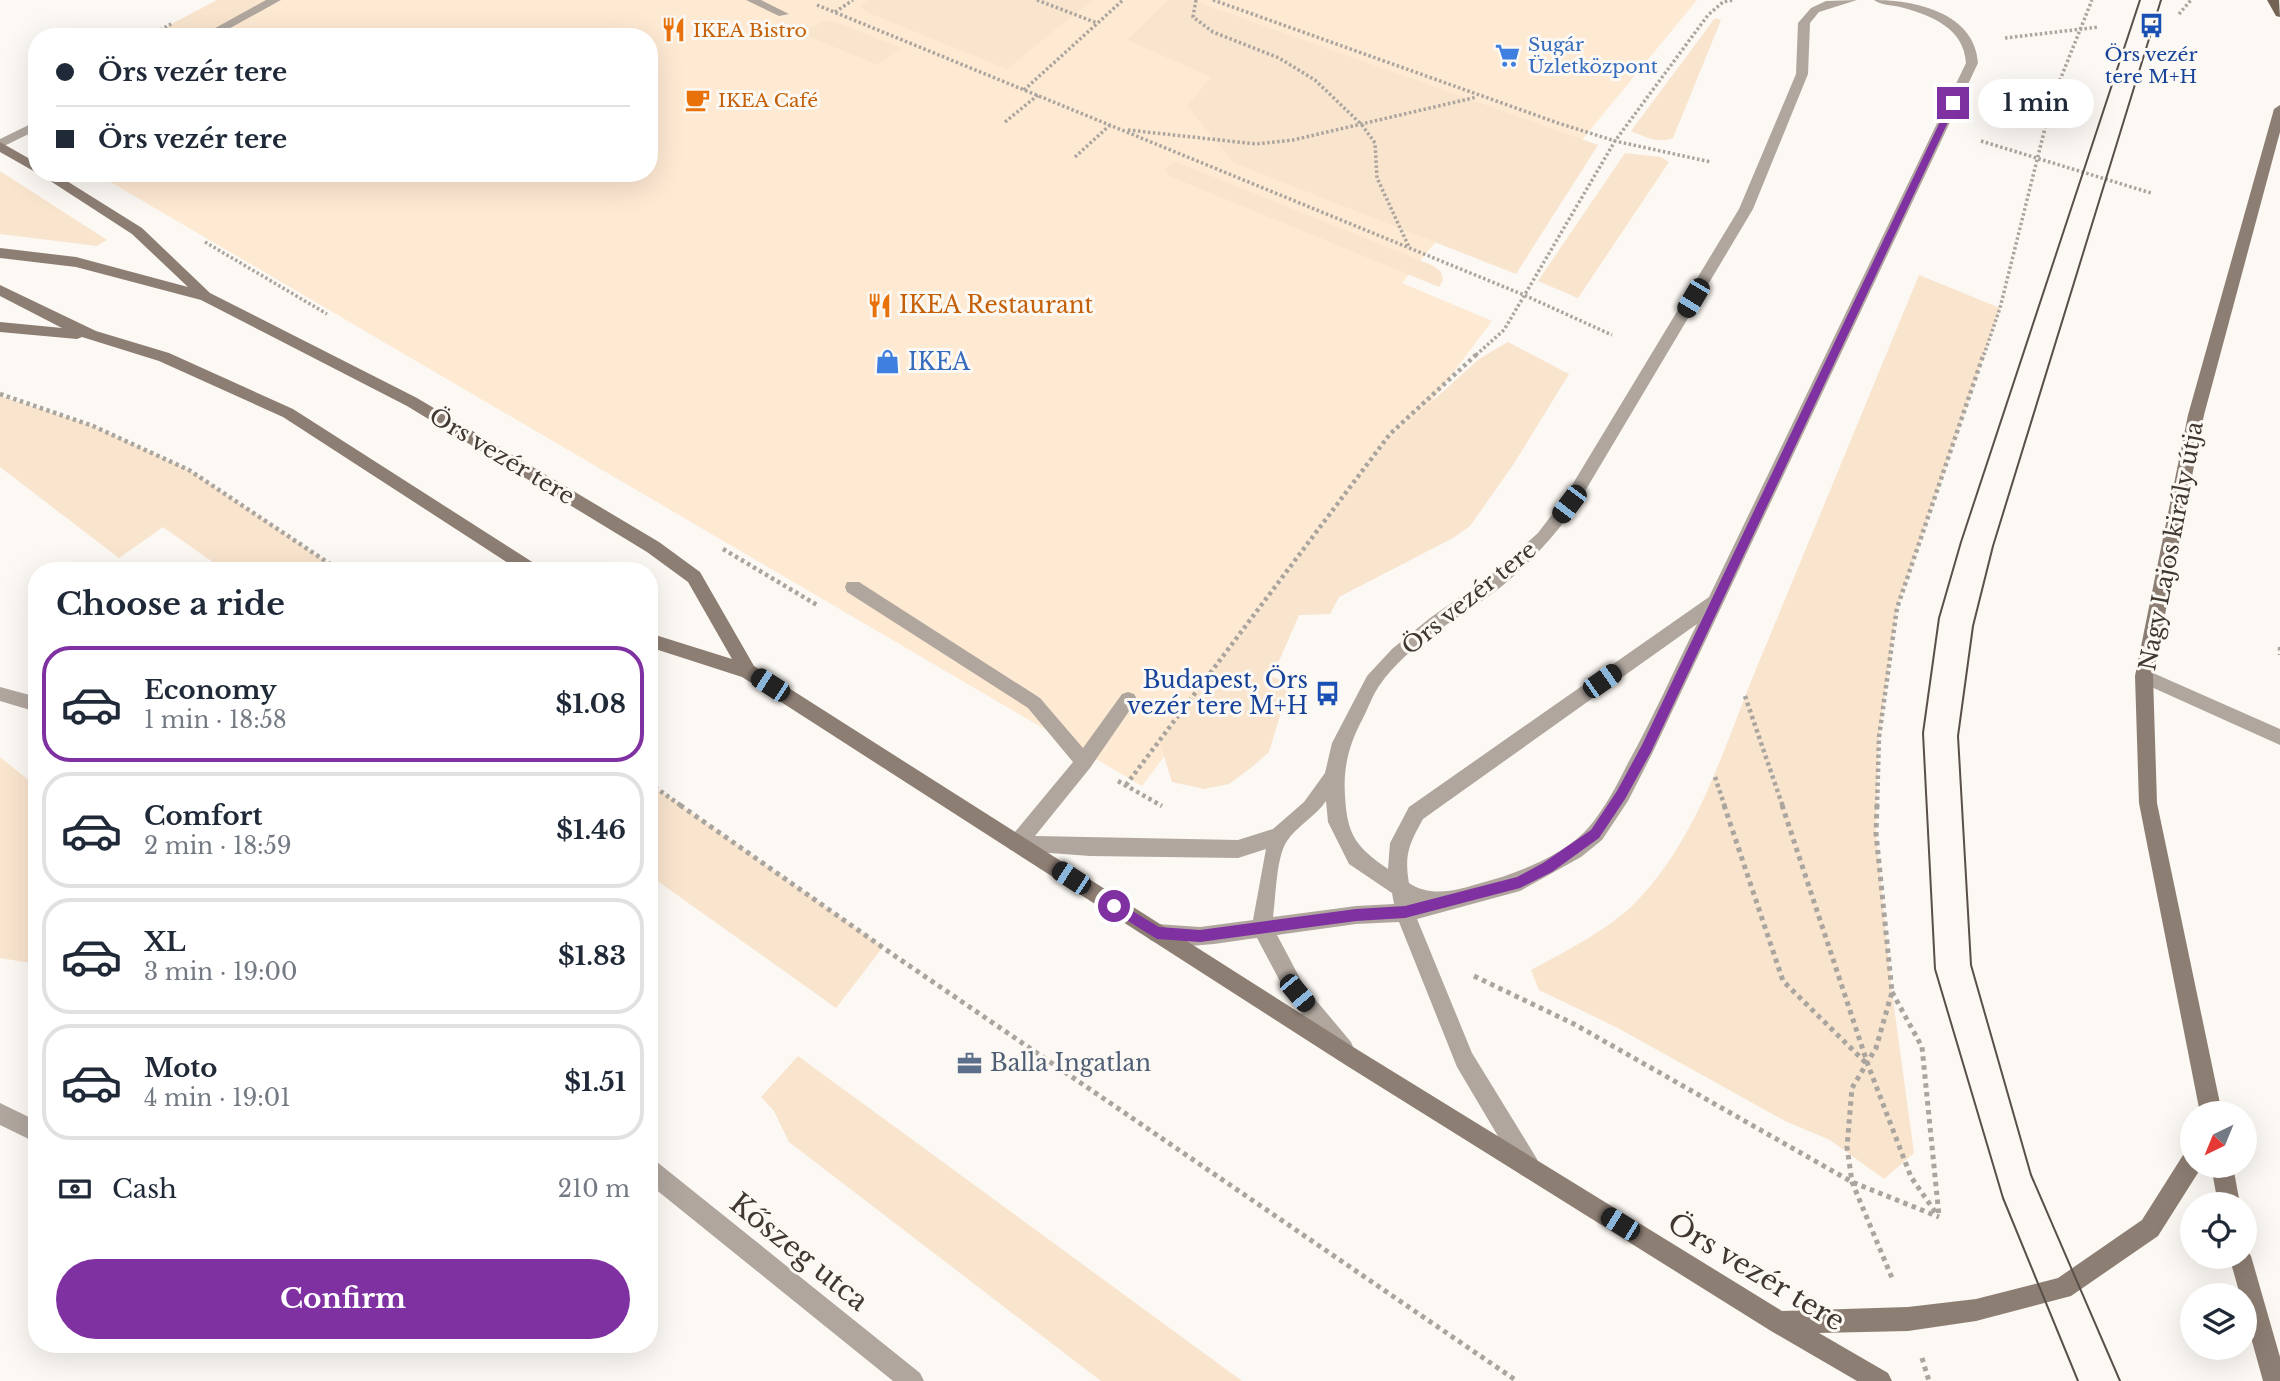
<!DOCTYPE html>
<html lang="en">
<head>
<meta charset="utf-8">
<style>
	:root { --surface:#fff; --page:#f6f6f7; --text:#1f2937; --muted:#747a83; --line:#e0e1e3; --accent:#7f31a2 }
	body { margin:0; font-family:"Libre Baskerville",serif; background:var(--page); color:var(--text); height:100vh; display:flex; flex-direction:column; font-size:26px; white-space:nowrap }
	* { box-sizing:border-box; margin:0 }
	p { font-size:23px; color:var(--muted) }
	.icon { flex:none; width:38px; height:38px; fill:none; stroke:currentColor; stroke-width:2; stroke-linecap:round; stroke-linejoin:round }
	.map { position:relative; flex:1; overflow:hidden }
	.side { position:absolute; left:28px; top:562px; width:630px; height:791px; display:flex; flex-direction:column; background:var(--surface); border-radius:28px; box-shadow:0 7px 28px #0002 }
	.side>* { flex:none }
	.top-card { position:absolute; left:28px; top:28px; width:630px; height:154px; border-radius:28px; box-shadow:0 7px 28px #0002; display:grid; align-content:center; height:154px; padding:0 28px; background:var(--surface) }
	.needle { width:46px; rotate:223deg }
	.tools { position:absolute; left:2180px; top:1101px; display:grid; gap:14px }
	.tools a { display:grid; place-items:center; width:77px; height:77px; border-radius:50%; background:var(--surface); box-shadow:0 7px 28px #0002; font-size:35px }
	.end { position:absolute; width:32px; height:32px; margin:-16px; border:9px solid #7f31a2; background:#fff; box-shadow:0 0 0 4px #fff }
	.from { border-radius:50% }
	.bubble { position:absolute; height:49px; border-radius:24px; background:var(--surface); box-shadow:0 7px 28px #0002; font-size:23px; font-weight:700; line-height:49px; text-align:center }
	.car { position:absolute; width:21px; height:42px; margin:-21px -10px; border-radius:9px; box-shadow:0 0 5px 2px #0007; background:linear-gradient(#222 24%,#8ab4d8 0 40%,#222 0 76%,#8ab4d8 0 86%,#222 0) }
	.top-card b { display:flex; align-items:center; gap:24px; height:66px; font-size:26px }
	.top-card b+b { border-top:2px solid var(--line) }
	.top-card i { width:18px; height:18px; background:var(--text) }
	ul { padding:0; list-style:none }
	li { display:flex; align-items:center; gap:21px; height:116px; margin:0 14px 10px; padding:0 14px; border:4px solid var(--line); border-radius:28px }
	li div { flex:1 }
	li b { display:block; font-size:26px }
	li em { font-style:normal; font-weight:700 }
	li.active { border-color:var(--accent) }
	li>.icon { width:63px; height:63px; stroke-width:1.5 }
	h2 { padding:0 28px; font-size:32px; line-height:84px }
	.pay { display:flex; align-items:center; gap:18px; height:77px; padding:0 28px; font-size:26px }
	.pay p { margin-inline-start:auto }
	.button { display:flex; gap:14px; margin-top:auto; padding:14px 28px }
	.button a { flex:1; height:80px; border-radius:42px; background:var(--accent); color:#fff; font-size:28px; font-weight:700; line-height:80px; text-align:center }
	.map>svg:first-child { display:block }
</style>
</head>
<body>
<div class="map">
<svg width="2280" height="1381" viewBox="0 0 2280 1381">
	<rect width="100%" height="100%" fill="#fcf8f3"/>
	<!-- built -->
	<path fill="#fee9d3" d="M281 0H1697L1567 158 1520 139 1402 283 1492 321 1142 786 95 173H649V37H212Z"/>
	<!-- green -->
	<path fill="#f9e4ce" d="M217 0H275L205 37H147Z
		M868 0H1092L1007 69 864 11 861 5Z
		M1168 0H1191L1598 145 1516 274 1234 163 1187 106 1211 77 1127 40Z
		M1715 18 1721 20 1673 138C1659 144 1645 137 1631 131Z
		M824 21 836 22 900 48 878 65 800 33Z
		M1625 153 1661 157 1669 162 1578 298 1538 281Z
		M1174 161 1434 266 1441 272 1443 280 1439 287 1169 176 1165 170Z
		M0 171 107 240 97 246 0 234Z
		M1919 275 2000 308 1897 608 1879 737 1876 833 1892 992 1914 1153 1884 1179 1830 1140 1785 1121 1616 1027 1539 990 1531 970C1563 953 1613 927 1637 901 1701 834 1726 740 1761 657 1814 530 1866 403 1919 275Z
		M1508 342 1569 374 1513 465 1470 526 1453 538 1339 597 1330 614 1299 615 1272 677 1290 683 1269 752 1252 767 1229 784 1204 789 1172 782 1160 743 1389 440 1479 359Z
		M0 396 93 426 189 470 339 570H224L163 527 119 558 0 467Z
		M0 757 37 787V964L0 958Z
		M649 783 883 947 836 1008 649 875Z
		M798 1056 1242 1381H1101L789 1142 774 1111 761 1097Z"/>
	<g fill="none" stroke-linecap="round" stroke-linejoin="round">
		<!-- path-far2 -->
		<path stroke="#aaa59e" stroke-width="3.5" stroke-dasharray="2.5 2.5" stroke-linecap="butt" d="M1037 0 1097 23
			M1196 0 1193 17 1213 32 1279 58 1315 80 1362 125 1375 143 1377 178 1409 247
			M1213 0 1558 123 1615 141 1711 162
			M817 5 1524 295 1612 335
			M835 12 853 0
			M2179 14 2191 0
			M147 37 173 23
			M2005 38 2099 27
			M1024 90 1123 0
			M1005 122 1038 95
			M1128 130 1256 144 1293 140 1477 97
			M1981 141 2151 193
			M1075 157 1110 125
			M205 242 327 314
			M1476 355 1504 330 1615 141 1708 15 1723 2 1733 0
			M1984 355 2000 308 2052 100 2092 0"/>
		<!-- path-far1 -->
		<path stroke="#aaa59e" stroke-width="4.5" stroke-dasharray="3.5 3.5" stroke-linecap="butt" d="M0 394 93 426 189 470 339 570
			M723 549 817 605
			M2280 647V655
			M1745 696 1783 807
			M1715 777 1725 807
			M1118 781 1162 806
			M649 783 683 807
			M1126 785 1390 434 1478 353
			M1877 807 1879 737 1897 608 1984 353"/>
		<!-- path -->
		<path stroke="#aaa59e" stroke-width="5" stroke-dasharray="4.5 4.5" stroke-linecap="butt" d="M680 805 895 956 1517 1381
			M1724 805 1783 981 1866 1063
			M1782 805 1868 1065 1911 1177 1938 1216
			M1877 805 1876 833 1892 992 1876 1048 1852 1088 1847 1147 1852 1182 1892 1278
			M1474 976 1574 1024 1852 1182 1939 1217
			M1892 992 1922 1047 1939 1216
			M1922 1358 1929 1381"/>
		<!-- lane -->
		<path fill="#b0a69e" fill-rule="evenodd" d="M266 0H281L214 37H199Z
			M746 0H761L789 14 779 16Z
			M1857 0 1819 12 1810 23 1808 74 1753 209 1575 508C1553 537 1530 563 1502 586 1462 618 1409 642 1379 686 1372 696 1368 709 1362 720 1349 745 1343 767 1345 796 1347 835 1356 847 1388 869L1390 843 1409 807 1709 597 1966 63C1964 28 1931 15 1900 7 1891 5 1881 5 1874 0 1915 0 1975 13 1978 63L1652 754 1628 801 1602 840 1581 857 1520 891 1417 919 1472 1053 1537 1159 1540 1167 1537 1175 1529 1178 1521 1175 1457 1067 1399 922 1356 924 1277 935 1304 986 1351 1042 1354 1049 1351 1056 1344 1059 1337 1056 1290 1000 1257 938C1224 942 1183 952 1150 940L1147 933 1150 926 1157 924 1200 927 1253 920 1266 849 1238 858 1090 856 1010 850 1008 844 1010 838 1073 762 1028 708 847 592 845 587 847 582H859L1040 698 1083 748 1122 694 1128 692 1134 694 1137 699 1134 704 1090 768 1035 836 1238 840 1273 829 1304 802 1325 773 1332 743 1367 676 1392 649 1430 618 1490 576 1538 533 1563 500 1739 209 1796 74 1798 23 1811 8 1826 1ZM1697 624C1674 670 1653 718 1628 763 1617 785 1605 808 1589 827 1565 855 1516 874 1481 883 1458 890 1431 898 1409 883 1404 855 1409 844 1423 819ZM1326 801 1328 822 1349 864 1392 893 1394 904 1356 906 1273 917C1276 897 1276 857 1287 841 1297 826 1316 816 1326 801Z
			M37 121V130L0 148V139Z
			M0 687 37 697V712L0 701Z"/>
		<!-- street -->
		<path fill="#b0a69e" fill-rule="evenodd" d="M2144 669 2280 729V745L2138 681 2135 676 2138 671Z
			M0 1103 37 1121V1143L0 1125Z
			M649 1159 657 1162 920 1373 924 1381H893L649 1184Z"/>
		<!-- secondary -->
		<path fill="#8d7e73" fill-rule="evenodd" d="M2280 105V132L2204 415 2153 676 2157 803 2222 1113H2200L2139 803 2135 676 2188 415 2274 109Z
			M0 142 37 163V173L0 152Z
			M38 173H54L142 228 210 293 417 398 659 542 700 572 754 666 1358 1050 1782 1311 1908 1307 1976 1299 2058 1278 2142 1220 2185 1152 2193 1149V1166H2202L2201 1168 2158 1236 2071 1296 1976 1321 1908 1331 1819 1333 1888 1373 1892 1381H1857L1771 1331 1344 1064 742 677 649 647V633L732 659 688 582 647 552 407 406 201 300 76 267 0 258V248L76 257 188 287 132 234Z
			M0 285 96 331 169 353 293 409 537 565 539 570H519L283 417 159 361 82 337 77 339 0 332V322L62 328 0 296Z
			M2211 1166H2233L2240 1204H2218Z
			M2245 1247 2251 1256 2280 1357V1381H2263L2245 1316V1295H2240L2229 1256H2245Z"/>
		<!-- primary -->
		<path fill="#746255" fill-rule="evenodd" d="M2267 0H2279L2280 17 2276 16Z"/>
		<!-- tram -->
		<path stroke="#585049" stroke-width="2" d="M2078 1381 2003 1198 1935 969 1923 733 1939 618 1961 542 2140 0
			M2120 1381 2031 1175 1971 965 1958 736 1973 626 1993 546 2161 0"/>
	</g>
	<!-- route -->
	<path fill="#7f31a2" d="M1953 101 1957 103 1651 752 1625 799 1599 838 1552 872 1520 888 1405 918 1356 921 1200 942 1157 939 1110 910V902L1114 900 1159 927 1200 930 1356 909 1405 906 1517 877 1543 863 1591 830 1617 791 1642 745 1949 103Z"/>
	<!-- icons -->
	<defs>
		<symbol id="bus-bare" viewBox="-9 -9 18 18"><path d="M-5-6H5V4H4V6H2V4H-2V6H-4V4H-5ZM-3.5-4V0h7V-4ZM-3.5 1.2v1.5H-2V1.2ZM2 1.2v1.5H3.5V1.2Z" fill="#1a4fb4" stroke="#fcf8f3" stroke-width="2.5" paint-order="stroke"/></symbol>
		<symbol id="restaurant-bare" viewBox="-9 -9 18 18"><path d="M-5-6h1v4h1v-4h1v4h1v-4h1v5L-1.5 .5V6h-2V.5L-5-1ZM5-6V6H3V1.5H1.5Q1.5-4 5-6Z" fill="#e8710a" stroke="#fcf8f3" stroke-width="2.5" paint-order="stroke"/></symbol>
		<symbol id="supermarket-bare" viewBox="-9 -9 18 18"><path d="M-6-5.5h2.5l.6 2H6L4.5 2H-2.5L-4.4-4H-6ZM-1.5 3.2a1.3 1.3 0 1 0 .1 0ZM3 3.2a1.3 1.3 0 1 0 .1 0Z" fill="#3f7fe0" stroke="#fcf8f3" stroke-width="2.5" paint-order="stroke"/></symbol>
		<symbol id="cafe-bare" viewBox="-9 -9 18 18"><path d="M-5.5-4.5H6V0H3Q3 3.5 0 3.5H-2.5Q-5.5 3.5-5.5 0ZM3-3.2v2h1.7v-2ZM-6 4.5H4V6H-6Z" fill="#e8710a" stroke="#fcf8f3" stroke-width="2.5" paint-order="stroke"/></symbol>
		<symbol id="shop-bare" viewBox="-9 -9 18 18"><path d="M-5-2.5h2.3a2.7 3.5 0 0 1 5.4 0H5L5.5 6h-11ZM-1.5-2.5h3a1.5 2.3 0 0 0-3 0Z" fill="#3f7fe0" stroke="#fcf8f3" stroke-width="2.5" paint-order="stroke"/></symbol>
		<symbol id="office-bare" viewBox="-9 -9 18 18"><path d="M-6-3h4V-5.5h4V-3h4V5H-6ZM-1-4.5V-3h2v-1.5ZM-6 0V1H6V0Z" fill="#5c6f8a" stroke="#fcf8f3" stroke-width="2.5" paint-order="stroke"/></symbol>
	</defs>
	<g fill-rule="evenodd">
		<use href="#bus-bare" x="2134" y="8" width="35" height="35"/>
		<use href="#restaurant-bare" x="656" y="12" width="35" height="35"/>
		<use href="#supermarket-bare" x="1490" y="38" width="35" height="35"/>
		<use href="#cafe-bare" x="680" y="82" width="35" height="35"/>
		<use href="#restaurant-bare" x="862" y="288" width="35" height="35"/>
		<use href="#shop-bare" x="870" y="344" width="35" height="35"/>
		<use href="#bus-bare" x="1310" y="676" width="35" height="35"/>
		<use href="#office-bare" x="952" y="1046" width="35" height="35"/>
	</g>
	<g text-anchor="middle" dominant-baseline="central" stroke-width="6" stroke-linejoin="round" paint-order="stroke">
		<!-- far-food labels -->
		<g font-size="19" fill="#c56008" stroke="#fcf8f3" text-anchor="start">
			<text x="693" y="30">IKEA Bistro</text>
			<text x="718" y="100">IKEA Café</text>
		</g>
		<!-- far-shop labels -->
		<g font-size="19" fill="#366cbe" stroke="#fcf8f3" text-anchor="start">
			<text x="1528" y="44">Sugár<tspan x="1528" dy="22">Üzletközpont</tspan></text>
		</g>
		<!-- far-transit labels -->
		<g font-size="19" fill="#164399" stroke="#fcf8f3">
			<text x="2151" y="54">Örs vezér<tspan x="2151" dy="22">tere M+H</tspan></text>
		</g>
		<!-- food labels -->
		<g font-size="23" fill="#c56008" stroke="#fcf8f3" text-anchor="start">
			<text x="899" y="305">IKEA Restaurant</text>
		</g>
		<!-- shop labels -->
		<g font-size="23" fill="#366cbe" stroke="#fcf8f3" text-anchor="start">
			<text x="908" y="362">IKEA</text>
		</g>
		<!-- street labels -->
		<g font-size="23" fill="#403830" stroke="#fcf8f3">
			<text transform="translate(502 456) rotate(31)">Örs vezér tere</text>
			<text transform="translate(2171 546) rotate(-79)">Nagy Lajos király útja</text>
			<text transform="translate(1469 598) rotate(-39)">Örs vezér tere</text>
		</g>
		<!-- transit labels -->
		<g font-size="23" fill="#164399" stroke="#fcf8f3" text-anchor="end">
			<text x="1308" y="680">Budapest, Örs<tspan x="1308" dy="26">vezér tere M+H</tspan></text>
		</g>
		<!-- service labels -->
		<g font-size="23" fill="#4e5e75" stroke="#fcf8f3" text-anchor="start">
			<text x="990" y="1063">Balla Ingatlan</text>
		</g>
		<!-- near-street labels -->
		<g font-size="28" fill="#403830" stroke="#fcf8f3">
			<text transform="translate(799 1252) rotate(39)">Kőszeg utca</text>
			<text transform="translate(1756 1272) rotate(31)">Örs vezér tere</text>
		</g>
	</g>
</svg>
<div class="tools">
<a><svg class="needle" viewBox="-14 -14 28 28"><path d="M0-13l5 13h-10z" fill="#e53935"/><path d="M0 13l5-13h-10z" fill="#747a83"/></svg></a>
<a><svg class="icon" aria-label="locate" viewBox="0 0 24 24"><circle cx="12" cy="12" r="6"/><path d="M12 2v4M12 18v4M2 12h4M18 12h4"/></svg></a>
<a><svg class="icon" aria-label="layers" viewBox="0 0 24 24"><path d="M12 4l9 5-9 5-9-5zM3 14l9 5 9-5"/></svg></a>
</div>
<i class="end from" style="left:1114px;top:906px"></i>
<i class="end" style="left:1953px;top:103px"></i>
<div class="bubble" style="left:1978px;top:79px;width:116px">1 min</div>
<i class="car" style="left:1693px;top:298px;rotate:211deg"></i>
<i class="car" style="left:1569px;top:504px;rotate:217deg"></i>
<i class="car" style="left:1602px;top:681px;rotate:55deg"></i>
<i class="car" style="left:770px;top:685px;rotate:303deg"></i>
<i class="car" style="left:1071px;top:878px;rotate:303deg"></i>
<i class="car" style="left:1297px;top:993px;rotate:140deg"></i>
<i class="car" style="left:1620px;top:1224px;rotate:302deg"></i>
<div class="top-card">
<b><i class="from"></i>Örs vezér tere</b>
<b><i></i>Örs vezér tere</b>
</div>
<section class="side">
<h2>Choose a ride</h2>
<ul>
<li class="active"><svg class="icon" aria-label="car" viewBox="0 0 24 24"><path d="M5 17H2v-5l4-1 3-4h7l3 4 3 1v5h-3M9 17h6M6 11h13"/><circle cx="7" cy="17" r="2"/><circle cx="17" cy="17" r="2"/></svg><div><b>Economy</b><p>1 min · 18:58</p></div><em>$1.08</em></li>
<li><svg class="icon" aria-label="car" viewBox="0 0 24 24"><path d="M5 17H2v-5l4-1 3-4h7l3 4 3 1v5h-3M9 17h6M6 11h13"/><circle cx="7" cy="17" r="2"/><circle cx="17" cy="17" r="2"/></svg><div><b>Comfort</b><p>2 min · 18:59</p></div><em>$1.46</em></li>
<li><svg class="icon" aria-label="car" viewBox="0 0 24 24"><path d="M5 17H2v-5l4-1 3-4h7l3 4 3 1v5h-3M9 17h6M6 11h13"/><circle cx="7" cy="17" r="2"/><circle cx="17" cy="17" r="2"/></svg><div><b>XL</b><p>3 min · 19:00</p></div><em>$1.83</em></li>
<li><svg class="icon" aria-label="car" viewBox="0 0 24 24"><path d="M5 17H2v-5l4-1 3-4h7l3 4 3 1v5h-3M9 17h6M6 11h13"/><circle cx="7" cy="17" r="2"/><circle cx="17" cy="17" r="2"/></svg><div><b>Moto</b><p>4 min · 19:01</p></div><em>$1.51</em></li>
</ul>
<div class="pay"><svg class="icon" aria-label="cash" viewBox="0 0 24 24"><path d="M3 7h18v10H3z"/><circle cx="12" cy="12" r="2"/></svg>Cash<p>210 m</p></div>
<div class="button"><a>Confirm</a></div>
</section>
</div>
</body>
</html>
